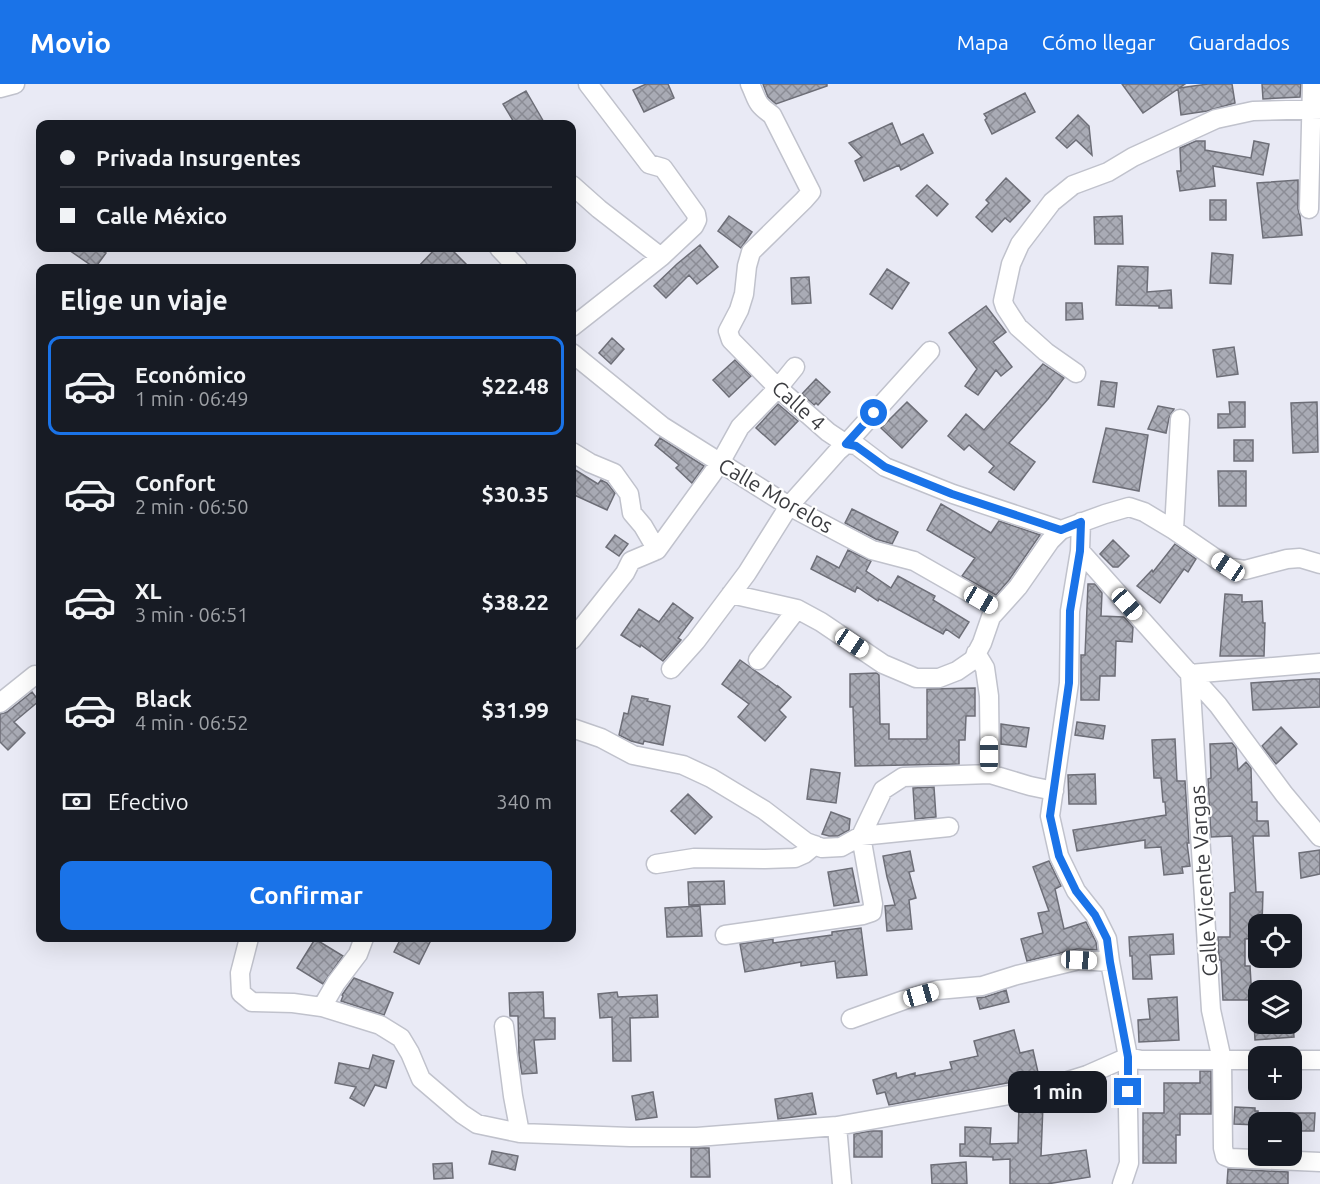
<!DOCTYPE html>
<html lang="es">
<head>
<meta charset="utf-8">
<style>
	:root { --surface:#171b24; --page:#242831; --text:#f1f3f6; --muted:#9ea1a6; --line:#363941; --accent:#1a73e8 }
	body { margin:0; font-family:Ubuntu,sans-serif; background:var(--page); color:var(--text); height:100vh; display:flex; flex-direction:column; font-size:22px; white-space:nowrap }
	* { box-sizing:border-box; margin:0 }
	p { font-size:20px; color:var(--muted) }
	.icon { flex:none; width:33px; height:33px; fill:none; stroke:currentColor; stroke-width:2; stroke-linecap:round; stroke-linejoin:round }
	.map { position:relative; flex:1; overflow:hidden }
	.panel { position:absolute; left:36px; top:180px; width:540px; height:678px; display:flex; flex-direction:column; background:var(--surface); border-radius:12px; box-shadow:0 6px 24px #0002 }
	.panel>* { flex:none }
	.hud { position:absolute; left:36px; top:36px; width:540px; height:132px; border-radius:12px; box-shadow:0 6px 24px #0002; display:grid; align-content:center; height:132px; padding:0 24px; background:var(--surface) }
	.fabs { position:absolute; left:1248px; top:830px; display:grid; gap:12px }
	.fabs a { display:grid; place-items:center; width:54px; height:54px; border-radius:12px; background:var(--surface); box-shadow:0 6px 24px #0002; font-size:30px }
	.end { position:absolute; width:27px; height:27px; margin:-14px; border:8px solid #1a73e8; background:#fff; box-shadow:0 0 0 3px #fff }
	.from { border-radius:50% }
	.bubble { position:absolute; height:42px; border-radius:12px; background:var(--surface); box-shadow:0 6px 24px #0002; font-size:20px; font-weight:600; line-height:42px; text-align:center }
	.car { position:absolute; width:18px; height:36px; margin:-18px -9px; border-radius:8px; box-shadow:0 0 4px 2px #0007; background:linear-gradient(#fff 24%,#345 0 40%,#fff 0 76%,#345 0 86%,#fff 0) }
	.hud b { display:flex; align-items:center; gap:21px; height:57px; font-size:22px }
	.hud b+b { border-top:2px solid var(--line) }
	.hud i { width:15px; height:15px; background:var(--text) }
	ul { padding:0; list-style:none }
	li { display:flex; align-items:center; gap:18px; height:99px; margin:0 12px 9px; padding:0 12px; border:3px solid transparent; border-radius:12px }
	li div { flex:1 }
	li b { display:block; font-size:22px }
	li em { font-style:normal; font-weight:600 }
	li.current { border-color:var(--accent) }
	li>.icon { width:54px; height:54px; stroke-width:1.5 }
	h2 { padding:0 24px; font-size:27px; line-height:72px }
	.pay { display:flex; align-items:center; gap:15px; height:66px; padding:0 24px; font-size:22px }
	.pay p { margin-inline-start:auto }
	.primary-button { display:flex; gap:12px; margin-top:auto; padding:12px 24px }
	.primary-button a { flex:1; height:69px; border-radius:12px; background:var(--accent); color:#fff; font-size:24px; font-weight:600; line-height:69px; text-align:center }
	header { display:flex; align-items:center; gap:36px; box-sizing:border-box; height:84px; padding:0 30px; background:var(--accent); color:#fff }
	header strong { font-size:28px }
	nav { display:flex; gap:33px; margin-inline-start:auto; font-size:21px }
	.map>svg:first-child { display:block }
</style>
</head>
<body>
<header>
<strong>Movio</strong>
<nav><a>Mapa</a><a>Cómo llegar</a><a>Guardados</a></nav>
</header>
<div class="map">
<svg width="1320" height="1100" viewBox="0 0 1320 1100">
	<defs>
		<pattern id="building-cross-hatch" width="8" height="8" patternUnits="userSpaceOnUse" patternTransform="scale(1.5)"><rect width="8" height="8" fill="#a9abb5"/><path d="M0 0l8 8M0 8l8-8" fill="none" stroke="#8b8c95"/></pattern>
	</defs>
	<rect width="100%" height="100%" fill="#e9eaf5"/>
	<!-- building -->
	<path fill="url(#building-cross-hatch)" stroke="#6d6e77" stroke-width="1.5" d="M646 0H668L674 14 644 28 633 6Z
		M763 0H827V2L776 20 768 13Z
		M1122 0H1185L1179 4 1208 0H1232L1235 19 1207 27 1181 31 1178 5 1143 29Z
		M1262 0H1301L1300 13 1263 15Z
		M526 7 545 40H515L503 20Z
		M1025 9 1035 28 992 50 985 36 987 34 984 30Z
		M1078 31 1089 42 1092 71 1076 56 1067 64 1056 54Z
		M892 39 901 61 923 50 933 69 901 86 899 81 864 97 855 77 862 73 849 59Z
		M1196 57H1205V66L1251 74 1254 57 1269 60 1263 91 1213 82 1215 102 1180 107 1177 87H1181L1180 64Z
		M1006 94 1030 117 1010 138 1005 134 992 148 976 133 989 119 986 116Z
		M1298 96V125L1300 132 1302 151 1263 154 1257 99Z
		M927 101 948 120 937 132 916 112Z
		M1210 116H1226V136H1210Z
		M729 132 752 148 741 164 718 147Z
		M1122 132 1123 160H1095L1094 133Z
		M700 161 718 183 697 200 689 191 666 214 654 202 677 180Z
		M66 164H98L106 169 95 184Z
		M436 164H450L470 184H417Z
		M1212 169 1233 171 1231 200 1210 199Z
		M1118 182 1148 183 1147 208 1171 206 1172 224H1159V222L1116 221Z
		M887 185 909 199 892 225 870 210Z
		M809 193 811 219 792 220 791 194Z
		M1066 219H1082L1083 235 1066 236Z
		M986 222 1006 248 993 258 1012 283 1001 292 996 286 978 311 965 302 977 285 949 249Z
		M612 254 624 265 611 280 599 269Z
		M1234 263 1238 290 1217 293 1213 266Z
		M735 276 751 292 729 313 713 296Z
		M1043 280 1064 294 1048 315 1009 359 1035 378 1014 406 989 388 994 382 969 361 964 366 948 352 966 330 984 346Z
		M816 295 830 308 818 321 816 319 814 321 802 310Z
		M1101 297 1117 299 1114 323 1098 321Z
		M907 318 927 337 902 364 881 344Z
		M1229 318H1245V343L1218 344V330H1230Z
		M1317 318 1318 368 1293 369 1291 319Z
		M778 320 798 337 775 361 756 344Z
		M1158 322 1174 325 1169 334 1166 349 1148 345Z
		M1106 344 1148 351 1139 407 1093 398Z
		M660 354 704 382 692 399 676 384 679 381 655 361Z
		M1234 356H1253V377H1234Z
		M572 384 598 400 601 396 607 399 615 409 607 426 572 410Z
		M1218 387H1246V422H1219Z
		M941 420 991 449 999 437 1040 451 1009 496 996 511 962 492 975 474 927 446Z
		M852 425 898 448 892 460 876 455 845 439Z
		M615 451 628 460 619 472 606 463Z
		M1113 456 1129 472 1118 483H1113L1100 470Z
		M1175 460 1196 475 1188 488 1184 485 1160 519 1137 502 1152 486 1153 488Z
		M848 466 871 477 866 487 891 504 898 492 935 512 933 516 969 538 959 554 946 545 943 550 879 515 878 517 857 503 855 508 811 485 817 472 839 484Z
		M1088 500H1095L1102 509 1101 532 1124 533 1133 543 1132 558 1116 557 1115 592H1100L1099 616H1081V571H1085Z
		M1225 510 1242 511V518L1262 517 1263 539H1265L1264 572H1220Z
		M673 519 693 534 678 554 681 556 663 577 641 561 640 563 621 551 639 525 659 538Z
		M740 576 778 603V602L791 613 779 626 786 633 765 657 738 633 749 620 722 600Z
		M877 589 879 591 880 640H889V655H927V605L975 604V632H966L965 656H959V680L855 682 853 623H850V590Z
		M1312 595H1320V623L1253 626 1251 599Z
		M32 608 39 617 14 638 25 649 8 666 0 658V630L7 628Z
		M632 612 648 615 647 617 670 622 663 661 644 657 643 660 631 657 619 651 624 629 628 630Z
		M1077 638 1105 642 1103 655 1075 651Z
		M1001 640 1029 644 1026 663 1001 660Z
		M1281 643 1297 660 1276 680 1262 662Z
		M1175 655 1177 697H1185L1189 759H1187L1190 782 1182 783 1183 789 1164 791 1161 763 1145 764V756L1077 767 1073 746 1166 731 1165 718H1163L1161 694H1154L1152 656Z
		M1232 659 1236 664 1238 686 1246 678 1251 684 1252 718H1257V737H1268L1269 752H1253L1256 808H1263L1262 840H1258V854L1245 855V882H1250L1252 916H1223L1221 876H1219L1218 853H1230V809L1235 808 1232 752 1211 753 1208 695 1211 694 1210 660Z
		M811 685 840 689 836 719 807 715Z
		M1095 690 1096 720H1069L1068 691Z
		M934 703 936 733 915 735 913 704Z
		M688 710 712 733 695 750 671 727Z
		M831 728 850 735 849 746 838 752H829L822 750Z
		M1320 766V790L1301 794 1299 769Z
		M910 767 914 787 909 788 916 814 909 816 912 845 887 847 885 822 895 821 887 793 883 772Z
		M1049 777 1061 802 1055 805 1064 845 1086 838 1096 858 1097 866 1077 865 1027 877 1021 855 1043 849 1038 829 1049 827 1033 783Z
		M852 784 859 818 834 822 828 788Z
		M724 797 725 820 689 821 688 798Z
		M700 822 702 852 667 853 665 824Z
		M861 844 867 891 837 894 835 877 801 882V878L745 888 740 860 773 855V859L832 851V848Z
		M1173 850 1174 870 1150 871 1152 895H1133L1132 872H1130L1129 853Z
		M401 854H432L419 880 394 868Z
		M315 855 343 872 323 900 297 884Z
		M354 894 393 909 384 931 341 917 343 912 342 911Z
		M1006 906 1009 918 980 925 977 914 985 913Z
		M543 908 544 934H555V955L534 956 537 989 522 990 519 972 518 932H510L509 909Z
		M617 908 618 913 657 911 658 933 630 934 631 977H613L612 933 600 934 598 910Z
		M1177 913 1179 956 1139 958 1138 936 1150 935 1148 915Z
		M1254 939H1293L1294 953 1255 956Z
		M1014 946 1020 969 1033 966 1039 993 889 1021 885 1008 877 1010 873 996 896 989 897 994 915 989V992L952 985 950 978 978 972 974 957Z
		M373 971 394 977 386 1004 375 1001 364 1022 350 1014 356 1003 335 999 339 979 369 985Z
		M1200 987H1211V1030H1180V1051H1176V1079H1143V1029H1164V999H1200Z
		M653 1008 657 1033 636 1036 632 1012Z
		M812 1009 816 1030 778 1035 775 1015Z
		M1022 1020 1043 1021 1041 1072 1086 1066 1090 1093 1047 1100H1010V1075L993 1076V1073L960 1072V1060H965V1043L991 1044 990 1060 1018 1059 1019 1021Z
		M1235 1023 1255 1024V1027H1258V1041L1234 1040Z
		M1293 1029H1315L1314 1047H1293Z
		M870 1047H882V1073H854V1050Z
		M691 1064H709L710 1093H691Z
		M492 1067 518 1072 515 1086 489 1080Z
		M966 1078 967 1100H932L931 1081Z
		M452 1079 453 1094 434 1095 433 1080Z
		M1228 1085 1288 1088V1100H1227Z"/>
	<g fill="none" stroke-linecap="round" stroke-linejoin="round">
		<defs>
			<path id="street" d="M750 0C758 17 755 19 772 31L811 108 804 116 751 168 747 182 744 210 739 226 728 247 731 256 778 304 828 348 846 360 856 361 885 383 953 410 1061 446 1105 430 1129 423 1144 428 1174 446 1228 483 1245 486 1287 475 1300 474 1320 480
				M0 4 15 0
				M572 101 599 125 661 173
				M1309 125 1312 0
				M499 164 518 184
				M572 243 661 173 694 142 697 136 696 130 663 84 649 80 588 0
				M572 269 662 342 789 422 872 466 914 477 998 525
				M1076 289 1046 268 1018 243 1005 223 1003 217 1011 180 1020 160 1052 118 1073 101 1108 88 1133 73 1216 35 1253 27 1320 25
				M572 368 590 379 614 389 629 410 632 429 643 442 657 466
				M1081 438 1080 467 1070 527 1069 599 1050 732 1059 772 1076 807 1095 831 1107 855 1110 878 1128 973V1025L1129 1079 1122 1100
				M1174 446 1180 335
				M1080 467 1190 590 1211 926 1222 976 1223 1064 1225 1072 1230 1074 1320 1078
				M731 510 797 525 821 538 883 580 916 594H939L957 587 973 576 982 559 991 533 1018 503 1050 457 1061 446
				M572 556 625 489 631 477 657 466 720 379 740 343 778 304 795 283
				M976 569 985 584 989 612 990 690
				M758 576 797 525
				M671 585 696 557 747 489 789 422 838 367 846 360 930 267
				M1190 590 1218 621 1284 710 1320 753
				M1190 590 1320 579
				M0 619 35 591 40 593
				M572 644 601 654 633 671 683 681 711 694 764 726 806 758 822 764 841 763 861 752 883 706 903 693 990 690 1030 702 1054 707
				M656 780 694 774 765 775 795 774 804 770 815 761
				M725 851 863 831 872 828 873 820 861 752 949 743
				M249 854 240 889 241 909 252 918 293 919 322 923 380 941 401 954 410 969 421 995 462 1030 477 1040 520 1049 630 1053H697L837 1042 1042 1005 1087 991 1128 973 1141 976H1258
				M322 923 336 899 358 870 364 854
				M851 935 904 916 937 906 982 902 1017 891 1079 876 1110 878
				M504 942 513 1012 520 1049
				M1292 976H1320
				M837 1042 842 1100"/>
		</defs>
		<!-- street casing -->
		<use href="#street" stroke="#c0c2cc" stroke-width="21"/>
		<!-- street -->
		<use href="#street" stroke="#fff" stroke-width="18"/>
	</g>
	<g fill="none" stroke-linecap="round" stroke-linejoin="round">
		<!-- route -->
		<path stroke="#1a73e8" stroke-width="8" d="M874 329 846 360 856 362 885 383 952 410 1061 446 1081 438 1080 467 1070 527 1069 599 1050 732 1059 772 1076 807 1095 831 1107 855 1110 878 1128 973V1008"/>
	</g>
	<g text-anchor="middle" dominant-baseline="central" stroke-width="4.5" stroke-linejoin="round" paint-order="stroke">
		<!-- street labels -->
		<g font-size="21" fill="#3b3c40" stroke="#fff">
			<text transform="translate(799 321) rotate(42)">Calle 4</text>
			<text transform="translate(776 411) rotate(30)">Calle Morelos</text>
			<text transform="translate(1203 797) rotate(-94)">Calle Vicente Vargas</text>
		</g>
	</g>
</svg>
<div class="fabs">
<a><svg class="icon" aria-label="locate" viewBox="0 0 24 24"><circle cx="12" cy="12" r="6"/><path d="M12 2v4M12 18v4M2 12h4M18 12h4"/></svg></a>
<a><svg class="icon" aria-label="layers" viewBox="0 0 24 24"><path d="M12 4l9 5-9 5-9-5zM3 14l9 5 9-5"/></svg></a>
<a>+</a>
<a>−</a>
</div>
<i class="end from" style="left:874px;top:329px"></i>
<i class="end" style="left:1128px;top:1008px"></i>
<div class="bubble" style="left:1008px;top:987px;width:99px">1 min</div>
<i class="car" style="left:1228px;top:483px;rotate:304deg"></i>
<i class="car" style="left:981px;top:516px;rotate:120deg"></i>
<i class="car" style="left:1127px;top:520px;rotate:138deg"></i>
<i class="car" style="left:852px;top:559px;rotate:124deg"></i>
<i class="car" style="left:989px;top:670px;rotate:0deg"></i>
<i class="car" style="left:1079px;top:876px;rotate:93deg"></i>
<i class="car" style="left:921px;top:911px;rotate:74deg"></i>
<div class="hud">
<b><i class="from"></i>Privada Insurgentes</b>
<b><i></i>Calle México</b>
</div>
<section class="panel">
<h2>Elige un viaje</h2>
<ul>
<li class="current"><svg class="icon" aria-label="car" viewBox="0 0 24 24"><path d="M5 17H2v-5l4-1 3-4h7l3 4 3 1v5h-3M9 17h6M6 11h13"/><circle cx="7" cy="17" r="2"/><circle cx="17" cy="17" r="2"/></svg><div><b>Económico</b><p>1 min · 06:49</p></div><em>$22.48</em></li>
<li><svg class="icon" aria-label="car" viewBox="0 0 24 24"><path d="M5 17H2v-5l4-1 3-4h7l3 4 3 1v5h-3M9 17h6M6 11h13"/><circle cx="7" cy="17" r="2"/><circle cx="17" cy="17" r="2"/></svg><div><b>Confort</b><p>2 min · 06:50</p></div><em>$30.35</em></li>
<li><svg class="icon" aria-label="car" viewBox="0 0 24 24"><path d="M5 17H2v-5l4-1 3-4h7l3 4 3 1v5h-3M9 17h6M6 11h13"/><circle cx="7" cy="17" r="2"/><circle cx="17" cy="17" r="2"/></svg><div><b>XL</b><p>3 min · 06:51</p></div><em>$38.22</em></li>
<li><svg class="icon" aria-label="car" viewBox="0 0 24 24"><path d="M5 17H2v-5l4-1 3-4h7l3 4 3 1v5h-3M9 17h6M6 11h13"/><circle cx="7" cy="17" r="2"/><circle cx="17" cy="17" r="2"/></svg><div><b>Black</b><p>4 min · 06:52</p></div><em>$31.99</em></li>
</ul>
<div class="pay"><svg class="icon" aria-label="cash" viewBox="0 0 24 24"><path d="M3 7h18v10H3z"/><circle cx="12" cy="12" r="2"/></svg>Efectivo<p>340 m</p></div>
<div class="primary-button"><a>Confirmar</a></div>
</section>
</div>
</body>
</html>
